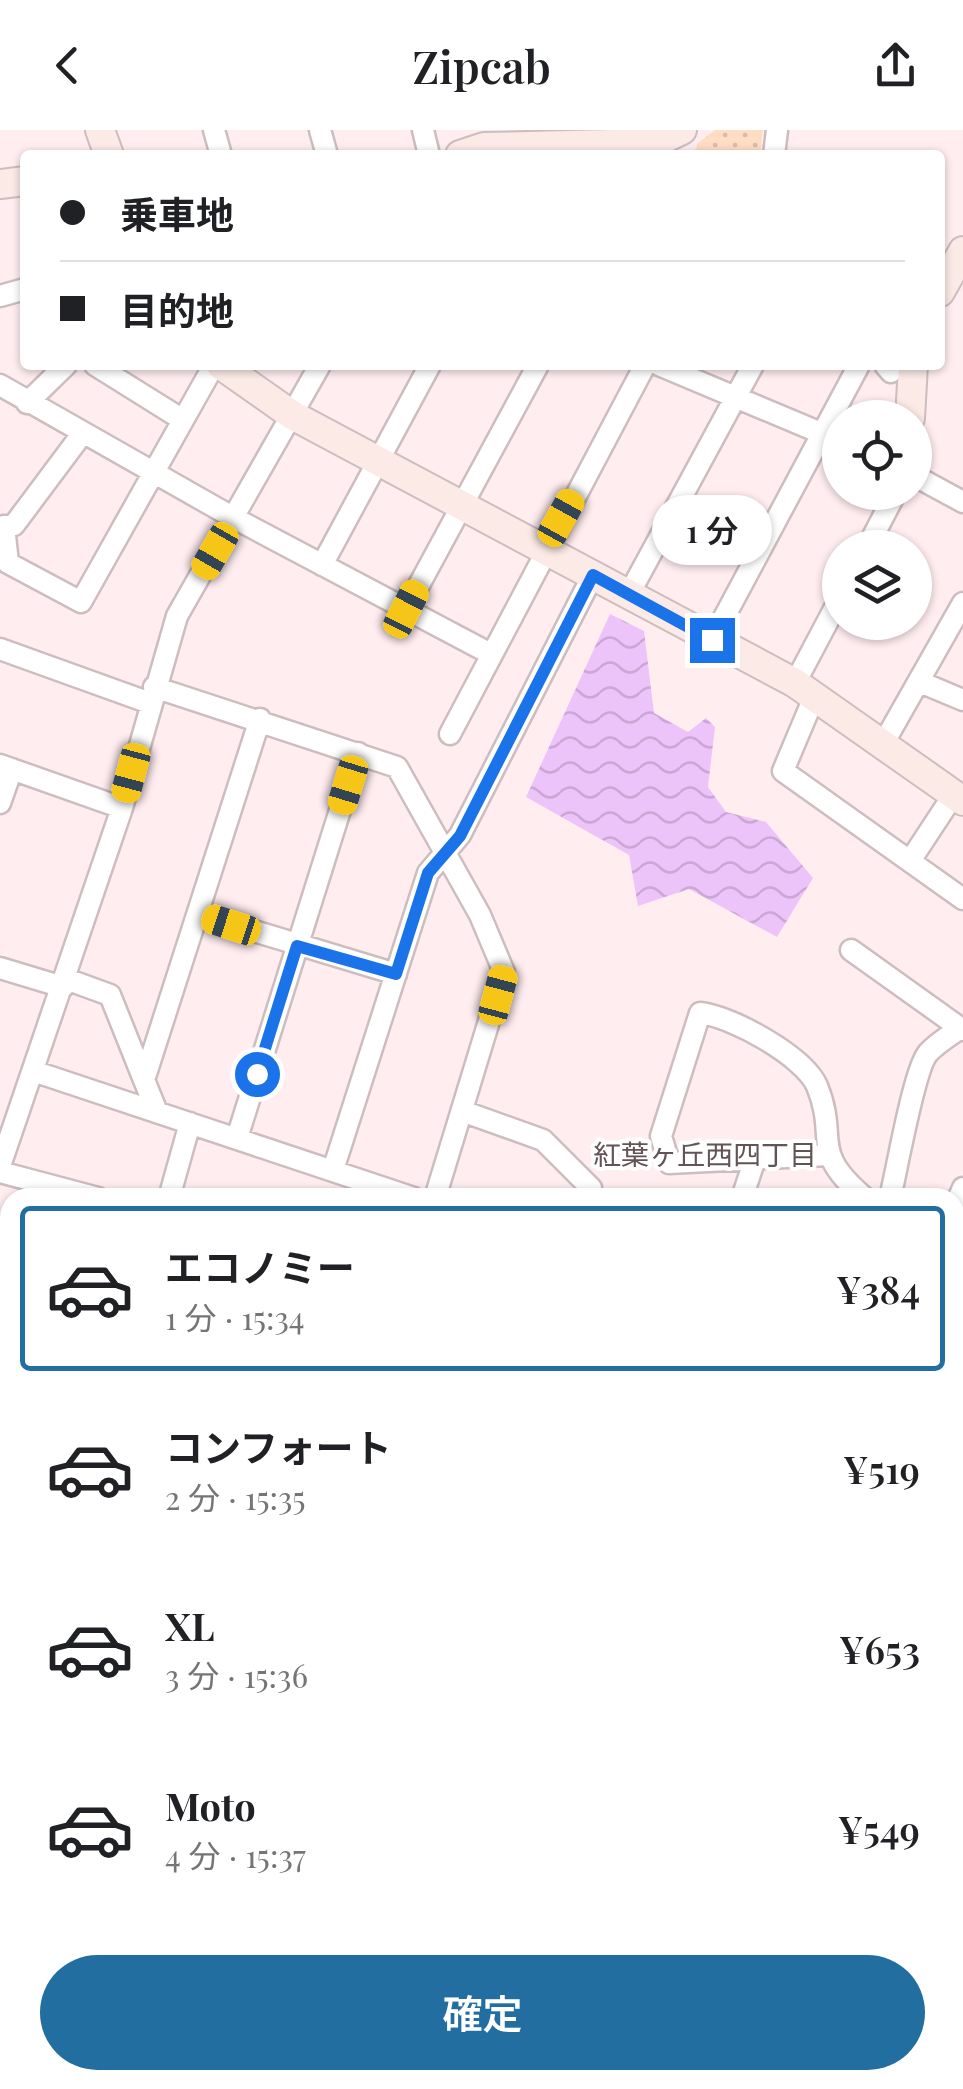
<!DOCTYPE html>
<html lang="ja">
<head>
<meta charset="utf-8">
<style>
	:root { --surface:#fff; --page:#f6f6f6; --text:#202124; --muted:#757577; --line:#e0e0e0; --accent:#236ea1 }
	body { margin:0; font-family:"Playfair Display","Noto Sans JP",serif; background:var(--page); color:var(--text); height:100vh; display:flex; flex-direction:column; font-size:38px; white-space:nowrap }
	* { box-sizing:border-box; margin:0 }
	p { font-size:32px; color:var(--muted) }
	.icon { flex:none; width:55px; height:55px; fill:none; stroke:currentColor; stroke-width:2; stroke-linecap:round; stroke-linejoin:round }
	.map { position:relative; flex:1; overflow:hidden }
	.sheet { position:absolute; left:0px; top:1058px; width:965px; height:902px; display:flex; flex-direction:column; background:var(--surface); border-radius:30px 30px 0 0; box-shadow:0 2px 8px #0004 }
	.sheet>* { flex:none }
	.top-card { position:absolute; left:20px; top:20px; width:925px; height:220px; border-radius:10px; box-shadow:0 2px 8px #0004; display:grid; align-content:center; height:220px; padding:0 40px; background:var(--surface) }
	.buttons { position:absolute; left:822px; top:270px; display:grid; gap:20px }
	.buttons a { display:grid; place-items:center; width:110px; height:110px; border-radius:50%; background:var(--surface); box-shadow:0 2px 8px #0004; font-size:50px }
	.end { position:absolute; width:45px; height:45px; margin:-22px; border:12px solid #1a73e8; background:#fff; box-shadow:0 0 0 5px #fff }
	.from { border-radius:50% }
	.bubble { position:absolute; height:70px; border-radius:35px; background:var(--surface); box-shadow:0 2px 8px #0004; font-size:32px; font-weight:600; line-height:70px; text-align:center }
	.car { position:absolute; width:30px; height:60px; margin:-30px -15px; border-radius:12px; box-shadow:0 0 8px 2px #0007; background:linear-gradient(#f5c518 24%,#345 0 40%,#f5c518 0 76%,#345 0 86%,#f5c518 0) }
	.top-card b { display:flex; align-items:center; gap:35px; height:95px; font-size:38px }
	.top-card b+b { border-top:2px solid var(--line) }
	.top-card i { width:25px; height:25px; background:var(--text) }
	ul { padding:18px 0 0; list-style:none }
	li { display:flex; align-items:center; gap:30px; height:165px; margin:0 20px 15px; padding:0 20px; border:5px solid transparent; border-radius:10px }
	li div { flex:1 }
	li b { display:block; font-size:38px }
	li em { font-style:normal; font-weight:600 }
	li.active { border-color:var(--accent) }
	li>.icon { width:90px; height:90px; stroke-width:1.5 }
	.primary-button { display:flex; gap:20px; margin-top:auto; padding:20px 40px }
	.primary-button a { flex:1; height:115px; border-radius:60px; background:var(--accent); color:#fff; font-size:40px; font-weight:600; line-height:115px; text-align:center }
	header { display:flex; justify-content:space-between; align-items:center; height:130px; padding:0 40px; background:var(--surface); font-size:45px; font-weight:600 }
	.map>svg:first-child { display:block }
</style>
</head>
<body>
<header><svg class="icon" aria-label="back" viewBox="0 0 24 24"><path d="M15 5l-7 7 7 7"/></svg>Zipcab<svg class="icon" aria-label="share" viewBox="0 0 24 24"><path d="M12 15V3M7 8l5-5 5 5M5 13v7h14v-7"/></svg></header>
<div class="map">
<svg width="963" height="1959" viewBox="0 0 963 1959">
	<defs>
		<pattern id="forest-crowns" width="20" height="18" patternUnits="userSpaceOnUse" patternTransform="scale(2.5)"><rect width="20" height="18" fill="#ffddc4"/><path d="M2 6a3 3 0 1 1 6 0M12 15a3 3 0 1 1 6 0" fill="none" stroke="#dabca7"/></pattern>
		<pattern id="park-dots" width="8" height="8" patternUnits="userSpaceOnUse" patternTransform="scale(2.5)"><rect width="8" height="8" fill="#ffddc4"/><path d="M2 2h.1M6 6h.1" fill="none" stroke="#dabca7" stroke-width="1.8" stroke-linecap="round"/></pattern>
		<pattern id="water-waves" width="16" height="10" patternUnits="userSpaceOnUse" patternTransform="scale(2.5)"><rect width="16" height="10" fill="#edc4fa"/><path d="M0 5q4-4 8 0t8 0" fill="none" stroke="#caa7d5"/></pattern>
	</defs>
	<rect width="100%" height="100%" fill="#ffedf0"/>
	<!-- forest -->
	<path fill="url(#forest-crowns)" d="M502 1950H907L916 1959H502Z"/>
	<!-- park -->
	<path fill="url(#park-dots)" d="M715 0H763L760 25H694L698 13Z"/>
	<!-- water -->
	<path fill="url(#water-waves)" d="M610 484 644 501 654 583 688 602 706 588 715 597 708 657 726 682 766 692 813 748 777 807 689 759 638 776 629 725 526 667Z"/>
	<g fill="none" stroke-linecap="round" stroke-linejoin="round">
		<!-- stream -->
		<path stroke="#edc4fa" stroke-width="5" d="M0 1419 10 1420
			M955 1423H963"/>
		<defs>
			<path id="street" d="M214 0 221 25
				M320 0 327 25
				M423 0 429 25
				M774 25 777 0
				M0 166 25 159
				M95 235 183 290
				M659 235 840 311
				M885 235 891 242
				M0 255 234 388 489 523
				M27 273 66 235
				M915 346 963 372
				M4 396 8 433 81 472 214 235
				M0 397 14 395 82 304
				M867 418 896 362
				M322 435 430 235
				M629 464 753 235
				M406 479 538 235
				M712 510 859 235
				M0 519 150 573
				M920 552 963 570
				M795 553 840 468
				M154 557 397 637 480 785 504 842 435 1068
				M815 565 783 641 963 769
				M450 604 645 235
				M883 614 963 473
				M0 635 122 678 177 486 320 235
				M0 673 12 639
				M910 731 954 664
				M198 784 396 844
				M851 820 963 900
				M0 838 63 857
				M66 849 110 865 144 950
				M33 941 414 1068
				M462 981 543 1010 591 1058 587 1068
				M157 982 144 950 260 589
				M237 1008 358 623
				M828 1025 669 1033 661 1006 700 883C731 886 804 926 817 956 839 1010 808 1020 865 1068
				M0 1036 122 678
				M333 1040 428 743 460 705 593 445
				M0 1042 98 1068
				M169 1068 190 993
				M742 1068 756 1026
				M890 1068C897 1040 914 939 928 923 936 914 949 906 959 899
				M955 1076 963 1058
				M955 1157 963 1165
				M955 1247 963 1249
				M0 1323 10 1324
				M955 1371H963
				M955 1533H963
				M0 1555H10
				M121 1950 124 1959"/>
			<path id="secondary" d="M100 0 109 25
				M460 25 484 17 655 13 682 0
				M0 54 25 51
				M940 162 963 121
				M221 235 292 285 795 553 963 671
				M910 288 913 235
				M955 1733H963
				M955 1753H963
				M0 1769 10 1770
				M0 1860 10 1857
				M0 1880 10 1877"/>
		</defs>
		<!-- street casing -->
		<use href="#street" stroke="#cdbdbf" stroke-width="25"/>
		<!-- secondary casing -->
		<use href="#secondary" stroke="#cdbdbf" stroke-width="32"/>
		<!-- street -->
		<use href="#street" stroke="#fff" stroke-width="20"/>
		<!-- secondary -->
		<use href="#secondary" stroke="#fbeae6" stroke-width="28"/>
	</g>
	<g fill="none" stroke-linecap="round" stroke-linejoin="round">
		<!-- route -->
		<path stroke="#1a73e8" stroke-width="12" d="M257 944 297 816 396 844 428 743 460 706 593 445 712 510"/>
	</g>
	<g text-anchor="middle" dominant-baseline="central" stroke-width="8" stroke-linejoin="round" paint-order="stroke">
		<!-- neighbourhood labels -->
		<g font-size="28" fill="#625456" stroke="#fff">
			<text x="705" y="1023">紅葉ヶ丘西四丁目</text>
		</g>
	</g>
</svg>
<div class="buttons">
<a><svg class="icon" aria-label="locate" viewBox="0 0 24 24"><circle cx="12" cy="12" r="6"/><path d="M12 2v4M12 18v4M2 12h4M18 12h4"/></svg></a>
<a><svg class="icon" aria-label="layers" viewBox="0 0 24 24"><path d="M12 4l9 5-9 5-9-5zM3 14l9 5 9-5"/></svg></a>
</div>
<i class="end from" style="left:257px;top:944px"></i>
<i class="end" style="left:712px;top:510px"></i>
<div class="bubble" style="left:652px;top:365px;width:120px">1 分</div>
<i class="car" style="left:561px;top:388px;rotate:29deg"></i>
<i class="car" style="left:215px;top:421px;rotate:210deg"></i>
<i class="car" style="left:406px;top:479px;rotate:27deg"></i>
<i class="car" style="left:131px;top:643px;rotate:195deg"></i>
<i class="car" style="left:348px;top:655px;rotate:197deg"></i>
<i class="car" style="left:231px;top:795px;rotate:288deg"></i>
<i class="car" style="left:498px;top:865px;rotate:15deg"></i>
<div class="top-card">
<b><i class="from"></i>乗車地</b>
<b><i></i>目的地</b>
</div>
<section class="sheet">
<ul>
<li class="active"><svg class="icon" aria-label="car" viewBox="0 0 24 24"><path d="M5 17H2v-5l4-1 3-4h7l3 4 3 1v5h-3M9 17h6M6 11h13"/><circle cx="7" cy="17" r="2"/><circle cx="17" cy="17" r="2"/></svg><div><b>エコノミー</b><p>1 分 · 15:34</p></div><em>¥384</em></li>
<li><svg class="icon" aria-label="car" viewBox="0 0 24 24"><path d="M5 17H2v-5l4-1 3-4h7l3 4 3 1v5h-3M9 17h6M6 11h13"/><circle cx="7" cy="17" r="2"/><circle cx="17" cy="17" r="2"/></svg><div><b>コンフォート</b><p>2 分 · 15:35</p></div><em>¥519</em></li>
<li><svg class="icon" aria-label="car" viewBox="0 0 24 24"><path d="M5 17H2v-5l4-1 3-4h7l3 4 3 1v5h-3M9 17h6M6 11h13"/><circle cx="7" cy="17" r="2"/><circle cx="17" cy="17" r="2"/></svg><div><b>XL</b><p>3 分 · 15:36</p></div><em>¥653</em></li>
<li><svg class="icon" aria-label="car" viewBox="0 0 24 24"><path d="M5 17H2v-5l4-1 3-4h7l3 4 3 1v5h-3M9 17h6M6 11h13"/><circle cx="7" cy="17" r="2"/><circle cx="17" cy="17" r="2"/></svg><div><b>Moto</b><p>4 分 · 15:37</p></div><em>¥549</em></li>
</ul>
<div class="primary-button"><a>確定</a></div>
</section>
</div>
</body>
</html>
